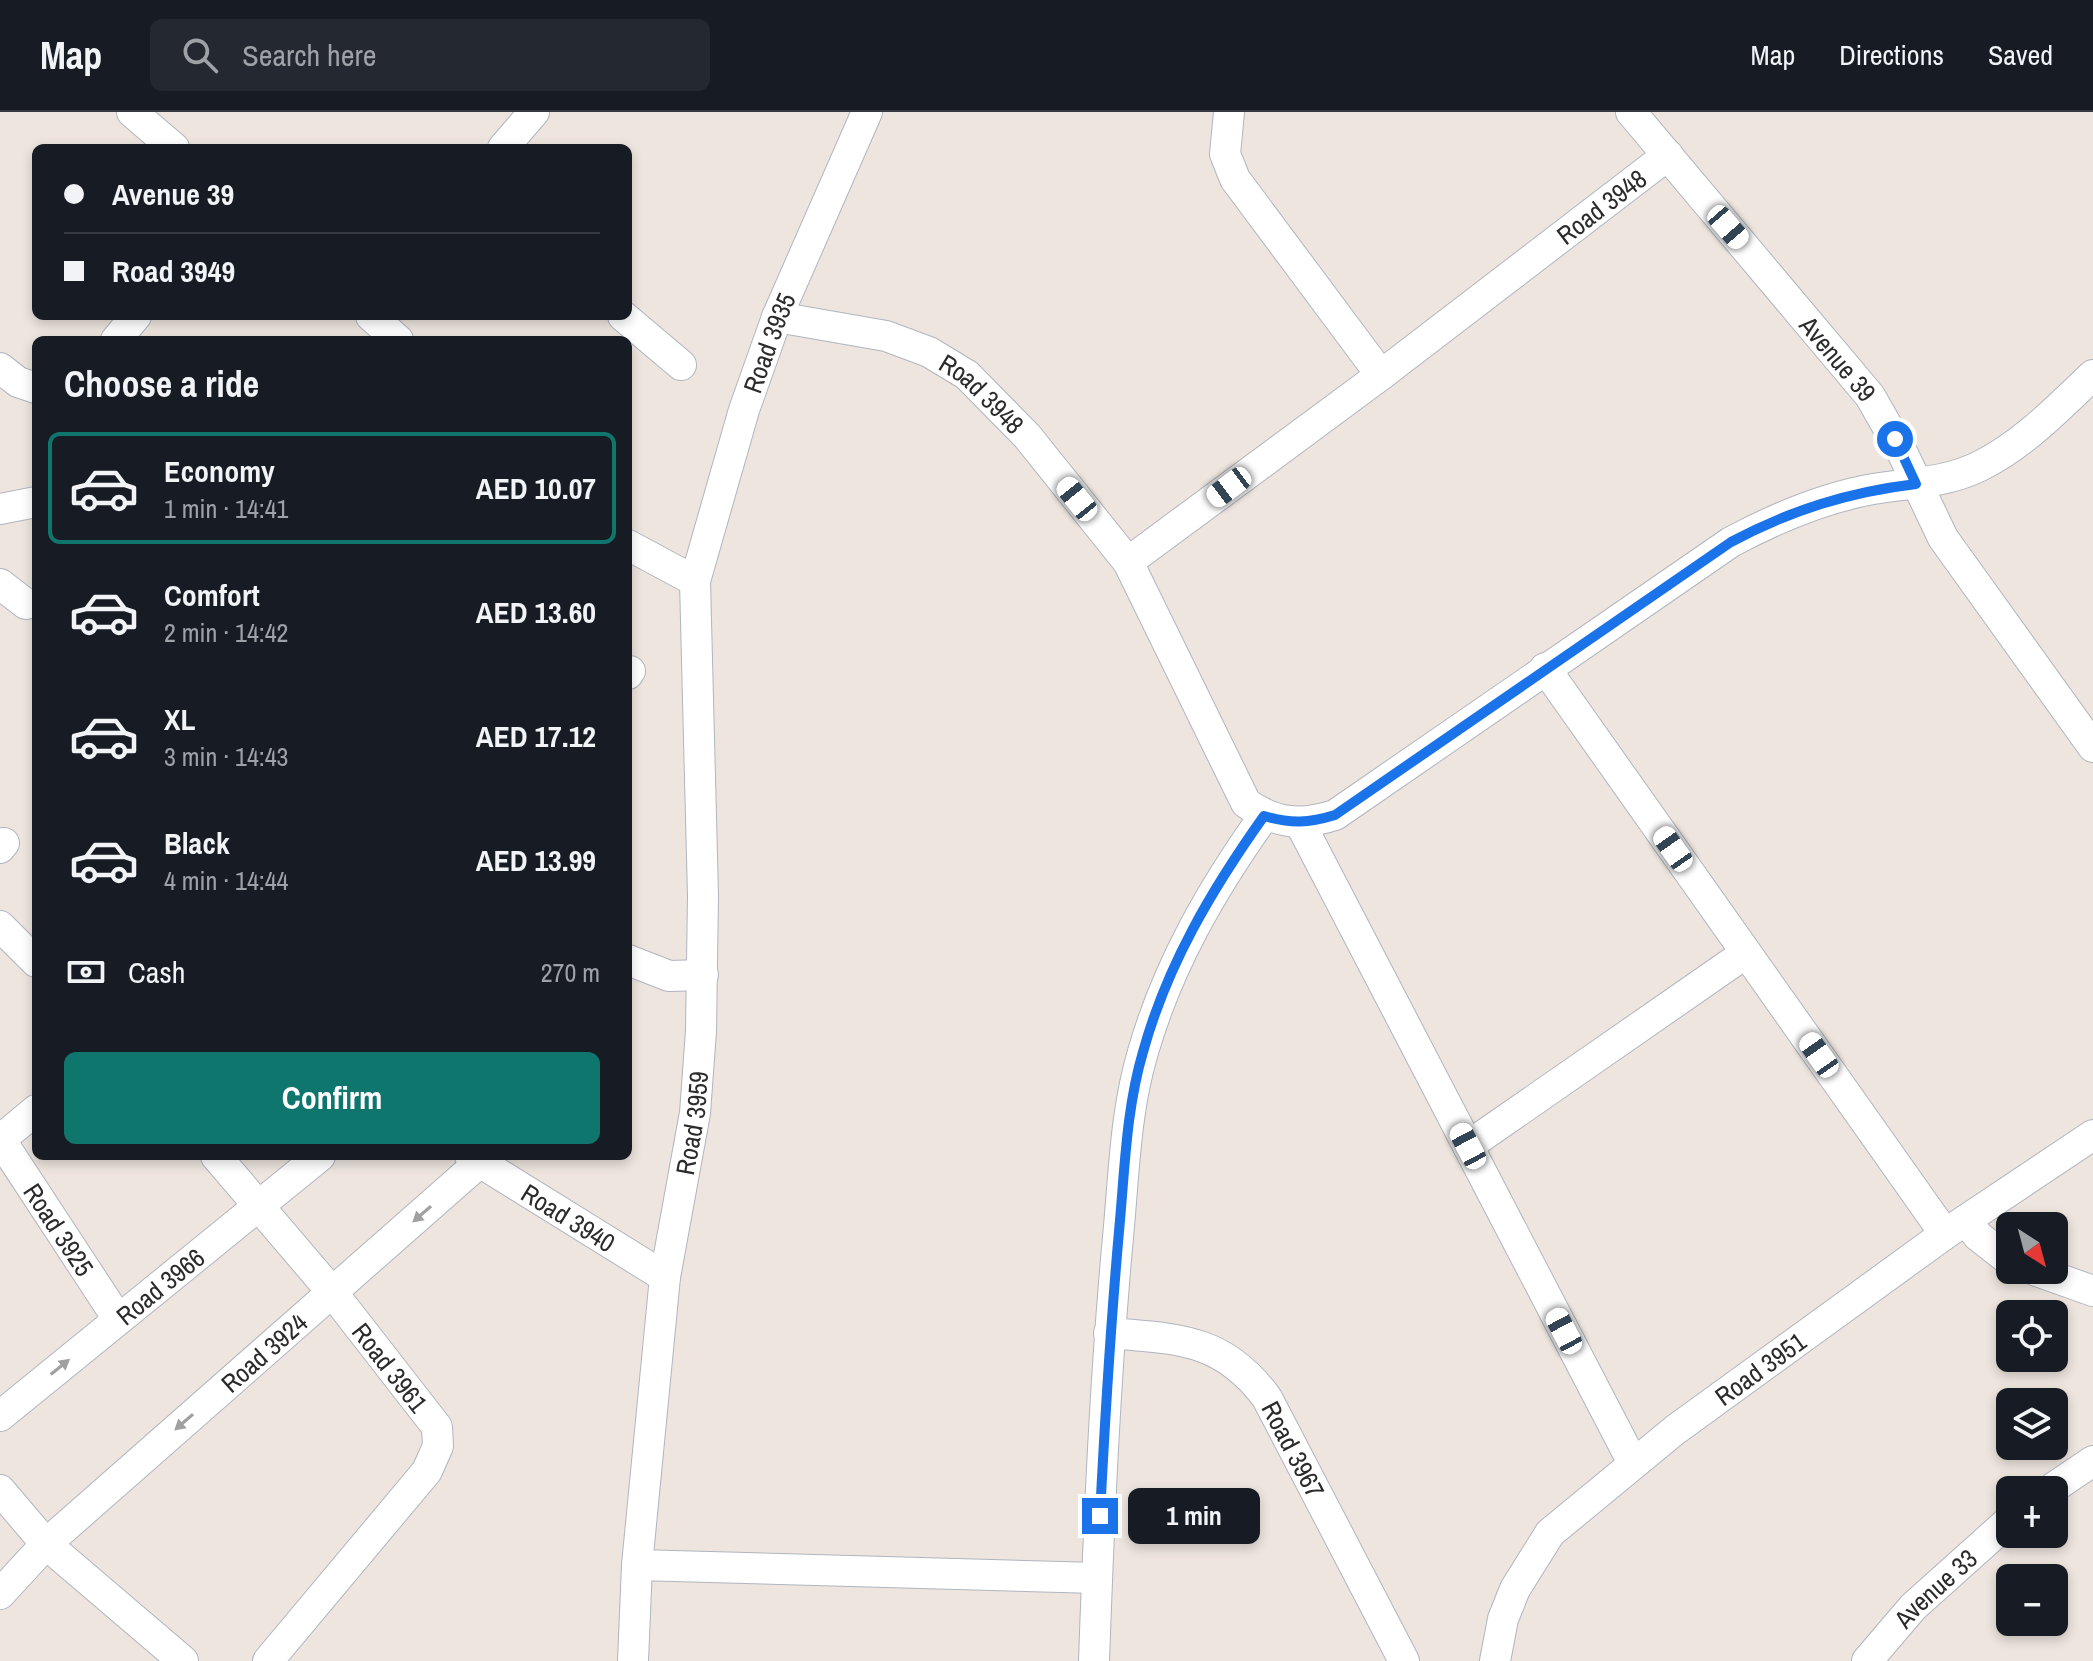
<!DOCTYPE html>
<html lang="en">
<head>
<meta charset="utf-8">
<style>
	:root { --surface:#171b24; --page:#242831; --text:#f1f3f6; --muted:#9ea1a6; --line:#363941; --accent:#0f766e }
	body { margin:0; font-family:"Archivo Narrow",sans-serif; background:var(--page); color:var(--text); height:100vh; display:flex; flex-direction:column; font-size:30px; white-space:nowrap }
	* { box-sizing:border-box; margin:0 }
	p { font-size:26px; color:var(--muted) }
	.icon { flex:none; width:44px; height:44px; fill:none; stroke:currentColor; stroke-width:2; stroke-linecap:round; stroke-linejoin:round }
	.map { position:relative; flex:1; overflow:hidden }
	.details { position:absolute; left:32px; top:224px; width:600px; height:824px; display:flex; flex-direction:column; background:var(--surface); border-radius:12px; box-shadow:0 4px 12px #0003 }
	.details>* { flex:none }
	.hud { position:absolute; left:32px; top:32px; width:600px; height:176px; border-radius:12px; box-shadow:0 4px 12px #0003; display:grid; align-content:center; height:176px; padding:0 32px; background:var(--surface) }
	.needle { width:52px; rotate:144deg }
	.buttons { position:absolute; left:1996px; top:1100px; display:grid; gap:16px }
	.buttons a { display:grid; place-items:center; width:72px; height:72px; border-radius:12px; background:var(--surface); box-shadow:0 4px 12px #0003; font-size:40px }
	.end { position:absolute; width:36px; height:36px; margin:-18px; border:10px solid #1a73e8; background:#fff; box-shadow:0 0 0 4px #fff }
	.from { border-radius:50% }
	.bubble { position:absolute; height:56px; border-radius:12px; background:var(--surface); box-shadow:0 4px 12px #0003; font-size:26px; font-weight:700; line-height:56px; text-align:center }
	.car { position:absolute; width:24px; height:48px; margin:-24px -12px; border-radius:10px; box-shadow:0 0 6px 2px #0007; background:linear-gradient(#fff 24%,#345 0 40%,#fff 0 76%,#345 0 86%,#fff 0) }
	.hud b { display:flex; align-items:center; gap:28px; height:76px; font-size:30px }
	.hud b+b { border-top:2px solid var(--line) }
	.hud i { width:20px; height:20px; background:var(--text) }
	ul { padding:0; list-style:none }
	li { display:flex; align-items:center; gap:24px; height:112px; margin:0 16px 12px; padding:0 16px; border:4px solid transparent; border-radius:12px }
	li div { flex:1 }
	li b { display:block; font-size:30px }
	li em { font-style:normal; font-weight:700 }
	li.on { border-color:var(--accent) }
	li>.icon { width:72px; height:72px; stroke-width:1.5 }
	h2 { padding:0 32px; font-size:36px; line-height:96px }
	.pay { display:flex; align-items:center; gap:20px; height:88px; padding:0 32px; font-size:30px }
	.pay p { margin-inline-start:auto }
	.cta { display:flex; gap:16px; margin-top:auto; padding:16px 32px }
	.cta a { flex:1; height:92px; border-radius:12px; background:var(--accent); color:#fff; font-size:32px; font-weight:700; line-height:92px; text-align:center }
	header { display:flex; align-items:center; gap:48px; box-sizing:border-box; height:112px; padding:0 40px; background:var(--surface); border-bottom:2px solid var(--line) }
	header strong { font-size:38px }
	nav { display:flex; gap:44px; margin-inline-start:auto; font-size:28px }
	.search { width:560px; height:72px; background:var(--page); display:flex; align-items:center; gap:20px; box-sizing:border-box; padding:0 28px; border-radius:12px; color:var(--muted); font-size:30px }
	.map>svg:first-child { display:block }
</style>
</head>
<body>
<header>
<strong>Map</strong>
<div class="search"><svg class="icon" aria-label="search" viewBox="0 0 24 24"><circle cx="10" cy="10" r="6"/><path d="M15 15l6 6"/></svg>Search here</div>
<nav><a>Map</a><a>Directions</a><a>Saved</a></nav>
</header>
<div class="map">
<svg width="2093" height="1549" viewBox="0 0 2093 1549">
	<rect width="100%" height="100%" fill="#ede5de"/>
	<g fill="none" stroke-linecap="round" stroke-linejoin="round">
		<defs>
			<g id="minor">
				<path d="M132 0 174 36"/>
				<path d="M1229 0 1225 42 1235 67 1381 263"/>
				<path id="s1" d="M1631 0 1870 284 1903 342 1943 426 2093 635"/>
				<path d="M503 36 534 0"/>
				<path d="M371 204 398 228"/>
				<path d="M623 204 681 253"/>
				<path id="s2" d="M777 205 886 224 929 240 967 263 1027 324 1128 450 1246 691C1276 712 1301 714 1335 703L1731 430C1776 406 1822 386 1873 377 1909 371 1946 371 1980 354 2024 332 2058 296 2093 263"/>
				<path d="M116 228 136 204"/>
				<path d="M0 256 18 270 36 276"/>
				<path d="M0 397 36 390"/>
				<path d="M628 433 695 469"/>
				<path id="s3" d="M1128 450 1381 263 1668 43"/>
				<path d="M0 472 26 492"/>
				<path d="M1545 556 1945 1122"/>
				<path d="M628 562 630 559"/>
				<path d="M1300 711 1468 1034"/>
				<path d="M0 736 4 731"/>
				<path d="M0 814 36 850"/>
				<path d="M628 848 669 864 703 863"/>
				<path id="s4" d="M0 1027 118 1207"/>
				<path d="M0 1028 36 998"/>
				<path id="s5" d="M216 1044 332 1180 437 1315 438 1334 427 1359 268 1549"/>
				<path id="s6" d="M470 1044 665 1165"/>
				<path d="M1966 1108 1978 1124 2010 1149"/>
				<path d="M2034 1158 2093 1179"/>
				<path id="s7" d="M1109 1221C1178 1227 1223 1226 1267 1286L1404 1549"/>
				<path id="s8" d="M0 1304 320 1044"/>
				<path d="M1633 1351 1468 1034 1746 841"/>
				<path d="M0 1378 46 1432 183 1549"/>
				<path d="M2050 1378 2093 1349"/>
				<path d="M637 1453 1097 1466"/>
				<path id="s9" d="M0 1482 46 1432 480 1050"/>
				<path id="s10" d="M633 1549 637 1453 665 1165 695 1001 701 919 703 784 695 469 744 298 777 205 867 0"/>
				<path d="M1094 1549C1099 1408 1105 1266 1118 1125 1124 1063 1125 1000 1143 940 1168 853 1212 777 1264 704"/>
				<path id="s11" d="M1495 1549 1503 1507 1515 1477 1550 1421 1675 1318 1945 1122 2093 1023"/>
				<path id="s12" d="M1867 1549 1913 1495 2010 1408"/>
			</g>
		</defs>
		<!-- minor casing -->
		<use href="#minor" stroke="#b1b5bf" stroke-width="32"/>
		<!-- minor -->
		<use href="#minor" stroke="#fff" stroke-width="30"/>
	</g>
	<!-- one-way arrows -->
	<defs><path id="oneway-solid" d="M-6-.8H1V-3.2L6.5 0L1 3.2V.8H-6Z" transform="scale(2)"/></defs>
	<g fill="#a0a0a0">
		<use href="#oneway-solid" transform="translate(422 1102) rotate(139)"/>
		<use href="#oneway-solid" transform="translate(60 1255) rotate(-39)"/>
		<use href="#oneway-solid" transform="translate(184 1310) rotate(139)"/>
	</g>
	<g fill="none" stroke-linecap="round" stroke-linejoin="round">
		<!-- route -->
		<path stroke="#1a73e8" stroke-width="10" d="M1100 1404C1105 1305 1111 1207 1120 1108 1125 1051 1127 994 1143 940 1167 853 1212 777 1264 704 1291 712 1309 711 1335 703L1731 430C1791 398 1849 380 1916 372L1895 327"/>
	</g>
	<g text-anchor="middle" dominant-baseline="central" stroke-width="7" stroke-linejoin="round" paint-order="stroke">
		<!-- street labels -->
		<g font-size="26" fill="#2b2b2b" stroke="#fff">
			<text stroke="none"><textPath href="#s3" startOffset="592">Road 3948</textPath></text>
			<text stroke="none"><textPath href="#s10" startOffset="1334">Road 3935</textPath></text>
			<text stroke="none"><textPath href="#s1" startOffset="322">Avenue 39</textPath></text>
			<text stroke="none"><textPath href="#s2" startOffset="224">Road 3948</textPath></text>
			<text stroke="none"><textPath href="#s10" startOffset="542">Road 3959</textPath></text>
			<text stroke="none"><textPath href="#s6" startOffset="116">Road 3940</textPath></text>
			<text stroke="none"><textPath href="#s4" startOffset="108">Road 3925</textPath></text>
			<text stroke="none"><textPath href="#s8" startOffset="206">Road 3966</textPath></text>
			<text stroke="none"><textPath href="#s9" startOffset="358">Road 3924</textPath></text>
			<text stroke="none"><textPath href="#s5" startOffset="274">Road 3961</textPath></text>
			<text stroke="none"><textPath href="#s11" startOffset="408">Road 3951</textPath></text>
			<text stroke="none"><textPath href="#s7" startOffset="236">Road 3967</textPath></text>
			<text stroke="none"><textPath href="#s12" startOffset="100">Avenue 33</textPath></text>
		</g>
	</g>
</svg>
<div class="buttons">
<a><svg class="needle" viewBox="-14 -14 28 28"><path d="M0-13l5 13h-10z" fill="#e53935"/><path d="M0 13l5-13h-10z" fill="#9ea1a6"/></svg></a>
<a><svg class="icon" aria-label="locate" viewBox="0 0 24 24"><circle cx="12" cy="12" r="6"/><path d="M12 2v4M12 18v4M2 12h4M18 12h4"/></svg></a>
<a><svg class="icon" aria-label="layers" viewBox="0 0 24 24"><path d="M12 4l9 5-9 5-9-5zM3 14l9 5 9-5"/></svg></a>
<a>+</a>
<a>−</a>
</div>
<i class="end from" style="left:1895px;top:327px"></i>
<i class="end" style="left:1100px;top:1404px"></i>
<div class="bubble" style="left:1128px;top:1376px;width:132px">1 min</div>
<i class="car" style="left:1728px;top:115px;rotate:139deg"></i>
<i class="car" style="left:1229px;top:375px;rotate:233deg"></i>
<i class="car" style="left:1077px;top:387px;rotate:321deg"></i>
<i class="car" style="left:1673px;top:737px;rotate:325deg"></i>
<i class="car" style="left:1819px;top:943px;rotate:325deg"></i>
<i class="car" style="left:1468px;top:1034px;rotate:332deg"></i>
<i class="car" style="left:1564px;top:1219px;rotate:332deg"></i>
<div class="hud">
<b><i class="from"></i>Avenue 39</b>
<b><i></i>Road 3949</b>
</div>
<section class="details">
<h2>Choose a ride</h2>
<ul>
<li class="on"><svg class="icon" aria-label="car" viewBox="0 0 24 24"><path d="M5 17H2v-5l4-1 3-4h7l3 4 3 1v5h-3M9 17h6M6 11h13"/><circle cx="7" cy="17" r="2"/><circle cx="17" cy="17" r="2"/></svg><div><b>Economy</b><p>1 min · 14:41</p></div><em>AED 10.07</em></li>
<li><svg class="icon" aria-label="car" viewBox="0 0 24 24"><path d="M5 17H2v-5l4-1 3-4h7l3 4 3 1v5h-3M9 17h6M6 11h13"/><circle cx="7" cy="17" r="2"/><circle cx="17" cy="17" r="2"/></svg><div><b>Comfort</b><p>2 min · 14:42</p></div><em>AED 13.60</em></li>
<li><svg class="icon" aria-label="car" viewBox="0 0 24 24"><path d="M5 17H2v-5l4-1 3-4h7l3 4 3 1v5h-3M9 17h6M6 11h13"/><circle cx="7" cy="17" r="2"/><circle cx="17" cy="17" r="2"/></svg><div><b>XL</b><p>3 min · 14:43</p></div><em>AED 17.12</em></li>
<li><svg class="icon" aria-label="car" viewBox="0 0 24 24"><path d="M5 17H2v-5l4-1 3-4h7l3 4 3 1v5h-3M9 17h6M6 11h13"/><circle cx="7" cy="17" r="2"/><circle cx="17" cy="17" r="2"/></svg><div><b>Black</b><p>4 min · 14:44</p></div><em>AED 13.99</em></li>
</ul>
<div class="pay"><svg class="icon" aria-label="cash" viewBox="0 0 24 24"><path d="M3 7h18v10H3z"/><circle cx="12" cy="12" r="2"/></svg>Cash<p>270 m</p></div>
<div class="cta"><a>Confirm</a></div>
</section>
</div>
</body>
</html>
